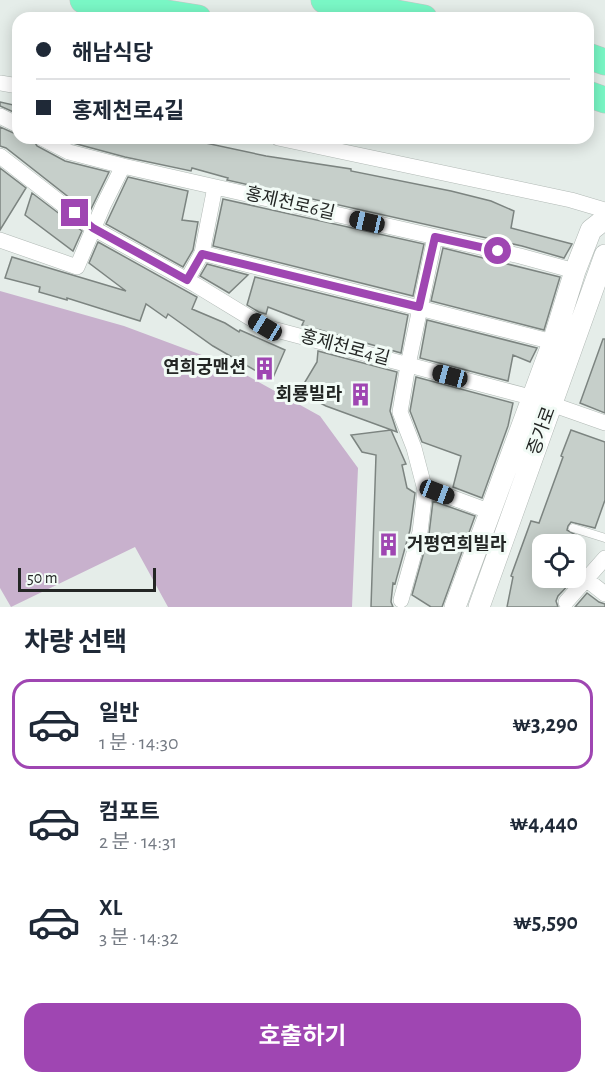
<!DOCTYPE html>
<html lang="ko">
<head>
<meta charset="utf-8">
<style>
	:root { --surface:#fff; --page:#f2f2f3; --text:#1f2937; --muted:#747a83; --line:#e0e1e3; --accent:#9f46b2 }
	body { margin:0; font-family:"Alegreya Sans","Noto Sans KR",sans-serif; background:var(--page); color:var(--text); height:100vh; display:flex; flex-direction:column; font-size:22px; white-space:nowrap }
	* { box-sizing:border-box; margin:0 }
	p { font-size:20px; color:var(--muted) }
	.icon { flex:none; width:33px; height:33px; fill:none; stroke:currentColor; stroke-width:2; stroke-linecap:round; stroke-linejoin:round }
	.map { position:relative; height:607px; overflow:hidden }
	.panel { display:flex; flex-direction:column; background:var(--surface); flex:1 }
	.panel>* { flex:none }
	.guide { position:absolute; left:12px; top:12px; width:582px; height:132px; border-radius:18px; box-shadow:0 3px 15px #0003; display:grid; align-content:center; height:132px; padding:0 24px; background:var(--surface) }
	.buttons { position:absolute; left:532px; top:534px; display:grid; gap:12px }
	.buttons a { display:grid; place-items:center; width:54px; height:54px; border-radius:12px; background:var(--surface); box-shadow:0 3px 15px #0003; font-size:30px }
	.scale { position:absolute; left:18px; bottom:15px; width:138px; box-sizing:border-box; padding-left:6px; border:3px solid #232624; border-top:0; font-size:16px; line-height:21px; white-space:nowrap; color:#232624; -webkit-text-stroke:4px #f2fbf6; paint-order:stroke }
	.end { position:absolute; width:27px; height:27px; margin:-14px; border:8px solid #9f46b2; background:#fff; box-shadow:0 0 0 3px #fff }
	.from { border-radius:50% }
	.car { position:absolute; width:18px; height:36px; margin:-18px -9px; border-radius:8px; box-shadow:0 0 4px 2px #0007; background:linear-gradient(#222 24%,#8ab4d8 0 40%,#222 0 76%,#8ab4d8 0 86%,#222 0) }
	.guide b { display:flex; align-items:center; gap:21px; height:57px; font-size:22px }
	.guide b+b { border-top:2px solid var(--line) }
	.guide i { width:15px; height:15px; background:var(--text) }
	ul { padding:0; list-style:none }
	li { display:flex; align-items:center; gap:18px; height:90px; margin:0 12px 9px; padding:0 12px; border:3px solid transparent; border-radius:18px }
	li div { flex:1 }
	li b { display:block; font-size:22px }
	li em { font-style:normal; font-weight:700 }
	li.on { border-color:var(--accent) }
	li>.icon { width:54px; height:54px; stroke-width:1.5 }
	h2 { padding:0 24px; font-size:27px; line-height:72px }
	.primary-button { display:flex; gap:12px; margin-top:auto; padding:12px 24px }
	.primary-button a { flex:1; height:69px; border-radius:18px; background:var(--accent); color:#fff; font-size:24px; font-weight:700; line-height:69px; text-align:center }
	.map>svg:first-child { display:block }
</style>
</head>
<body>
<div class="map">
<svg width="605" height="607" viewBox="0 0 605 607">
	<rect width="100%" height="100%" fill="#e5ede9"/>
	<!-- forest -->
	<path fill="#c8b1cd" d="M0 291 124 326 226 364 320 416 358 468 352 607H168L135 547 11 607 0 588Z"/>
	<!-- pier -->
	<path fill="#e5ede9" d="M0 0H380L431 10 453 15 455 18H92L0 6Z
		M588 48 605 53V124L588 118Z"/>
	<!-- building -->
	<path fill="#c6cfca" stroke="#7c8480" stroke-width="1.5" d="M0 102 18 106V114L0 106Z
		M0 127 18 135V138H32L37 146 65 161 109 172 89 213 6 148 0 146Z
		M63 138H197L196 141 266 156 351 169V171L451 191 491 201 514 211 511 228 572 244 564 258 522 246 227 180 228 178 192 168 191 171 125 157 73 143Z
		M0 168 26 188 0 230Z
		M128 177 188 191 182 220 198 222 193 250 183 267 106 224Z
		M32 193 82 231 73 251 25 215Z
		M223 199 424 244 413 296 213 246Z
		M98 242 197 297 192 309 225 323 239 332 240 330 285 350 272 380 213 346 168 314 166 318 146 304 140 321 67 298V300L39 292 40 287 5 278 12 257 126 291 89 263Z
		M443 248 560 277 544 330 431 301Z
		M207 264 248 275 229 293 200 276Z
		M255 277 408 315 401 353 302 325 304 321 268 307 266 314 259 312 247 305Z
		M427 320 537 348 530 362 513 355 508 381 420 358Z
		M603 339H605V413L580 403Z
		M318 351 397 372 390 411 397 432 326 406 299 392 317 362Z
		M416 377 513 403 508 426 482 498 453 487 461 456 422 442 410 411Z
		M391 430 406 464 402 465 407 488 415 493 410 530 395 584 393 583 391 602 393 607H371L376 455 362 452 351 435Z
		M571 430 605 442V500L595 528 571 522 568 526 567 530 576 535 571 544H543V578H575L558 596 556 601 558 607H507L513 577 511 576 531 521 539 523 563 457 561 456Z
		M433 501 475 516 442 607H431L412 595 429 534Z
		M587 593 599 602 605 604V607H575Z"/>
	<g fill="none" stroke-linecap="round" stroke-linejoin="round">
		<defs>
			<path id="service" d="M573 528 605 538"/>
			<path id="minor" d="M0 83 18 86
				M0 116 18 125
				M42 138 69 152 123 166 520 256 575 271
				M278 138 571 200 605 210
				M0 156 93 228 196 285 265 327 534 398 605 423
				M0 240 77 267 103 206 123 166
				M202 253 553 342
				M187 280 202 253 215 187
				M425 490 437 492 491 512
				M586 579 605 594
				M401 600 420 532 425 490 414 448 400 412 408 365 435 237
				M566 602 605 558"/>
			<path id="secondary" d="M455 607 553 342 575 271 591 230 605 219
				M479 607 605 255"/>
			<path id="trunk" d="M83 0 198 18
				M324 0 424 18
				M588 56 605 62
				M588 94 605 100"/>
		</defs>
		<!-- service casing -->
		<use href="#service" stroke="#b1b9b5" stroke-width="9"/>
		<!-- minor casing -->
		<use href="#minor" stroke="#b1b9b5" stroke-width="16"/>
		<!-- secondary casing -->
		<use href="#secondary" stroke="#b1b9b5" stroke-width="22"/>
		<!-- trunk casing -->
		<use href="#trunk" stroke="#c6c7c6" stroke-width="27"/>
		<!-- service -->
		<use href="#service" stroke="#fff" stroke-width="8"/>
		<!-- minor -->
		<use href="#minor" stroke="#fff" stroke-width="15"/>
		<!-- secondary -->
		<use href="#secondary" stroke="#fff" stroke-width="21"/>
		<!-- trunk -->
		<use href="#trunk" stroke="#7af8c6" stroke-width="26"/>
	</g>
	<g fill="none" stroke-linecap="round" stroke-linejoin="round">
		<!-- route -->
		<path stroke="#9f46b2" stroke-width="8" d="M75 213 93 228 187 280 202 254 419 307 435 237 498 251"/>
	</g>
	<!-- icons -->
	<defs>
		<symbol id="building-bare" viewBox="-9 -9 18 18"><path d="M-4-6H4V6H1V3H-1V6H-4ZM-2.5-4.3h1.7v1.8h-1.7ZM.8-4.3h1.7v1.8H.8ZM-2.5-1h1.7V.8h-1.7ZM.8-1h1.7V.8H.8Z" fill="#9f46b2" stroke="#f2fbf6" stroke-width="2.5" paint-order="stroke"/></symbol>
	</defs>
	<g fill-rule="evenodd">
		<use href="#building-bare" x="248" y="352" width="33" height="33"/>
		<use href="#building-bare" x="344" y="378" width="33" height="33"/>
		<use href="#building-bare" x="372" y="528" width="33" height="33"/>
	</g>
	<g text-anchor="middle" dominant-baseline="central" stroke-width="6" stroke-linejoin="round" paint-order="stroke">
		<!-- street labels -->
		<g font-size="18" fill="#232624" stroke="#f2fbf6">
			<text transform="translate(290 204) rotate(13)">홍제천로6길</text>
			<text transform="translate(345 348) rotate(15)">홍제천로4길</text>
			<text transform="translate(542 431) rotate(-70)">증가로</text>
		</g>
		<!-- poi labels -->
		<g font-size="18" font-weight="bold" fill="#232624" stroke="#f2fbf6" text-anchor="end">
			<text x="246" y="368">연희궁맨션</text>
			<text x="342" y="395">회룡빌라</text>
			<text x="407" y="545" text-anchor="start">거평연희빌라</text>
		</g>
	</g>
</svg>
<div class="buttons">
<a><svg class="icon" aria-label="locate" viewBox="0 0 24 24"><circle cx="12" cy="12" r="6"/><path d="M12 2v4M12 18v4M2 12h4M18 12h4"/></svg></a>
</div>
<div class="scale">50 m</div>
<i class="end from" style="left:498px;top:251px"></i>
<i class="end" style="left:75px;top:213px"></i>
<i class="car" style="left:367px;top:222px;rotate:283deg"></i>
<i class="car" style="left:265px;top:327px;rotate:301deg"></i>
<i class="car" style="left:450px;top:376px;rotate:285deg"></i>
<i class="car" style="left:437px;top:492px;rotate:111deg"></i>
<div class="guide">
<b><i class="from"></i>해남식당</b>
<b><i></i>홍제천로4길</b>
</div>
</div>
<section class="panel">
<h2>차량 선택</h2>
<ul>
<li class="on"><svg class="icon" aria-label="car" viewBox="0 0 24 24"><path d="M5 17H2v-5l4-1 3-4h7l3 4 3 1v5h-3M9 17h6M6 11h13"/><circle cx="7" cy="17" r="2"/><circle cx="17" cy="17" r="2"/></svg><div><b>일반</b><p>1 분 · 14:30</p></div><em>₩3,290</em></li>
<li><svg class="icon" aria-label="car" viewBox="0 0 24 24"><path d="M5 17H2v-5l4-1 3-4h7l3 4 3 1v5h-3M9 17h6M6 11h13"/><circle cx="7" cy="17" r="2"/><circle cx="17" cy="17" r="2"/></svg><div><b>컴포트</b><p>2 분 · 14:31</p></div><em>₩4,440</em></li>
<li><svg class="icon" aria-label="car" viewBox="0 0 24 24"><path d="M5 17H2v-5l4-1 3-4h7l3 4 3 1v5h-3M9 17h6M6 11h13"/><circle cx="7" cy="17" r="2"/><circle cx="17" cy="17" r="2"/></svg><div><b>XL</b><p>3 분 · 14:32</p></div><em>₩5,590</em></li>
</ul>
<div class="primary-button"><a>호출하기</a></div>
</section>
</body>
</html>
